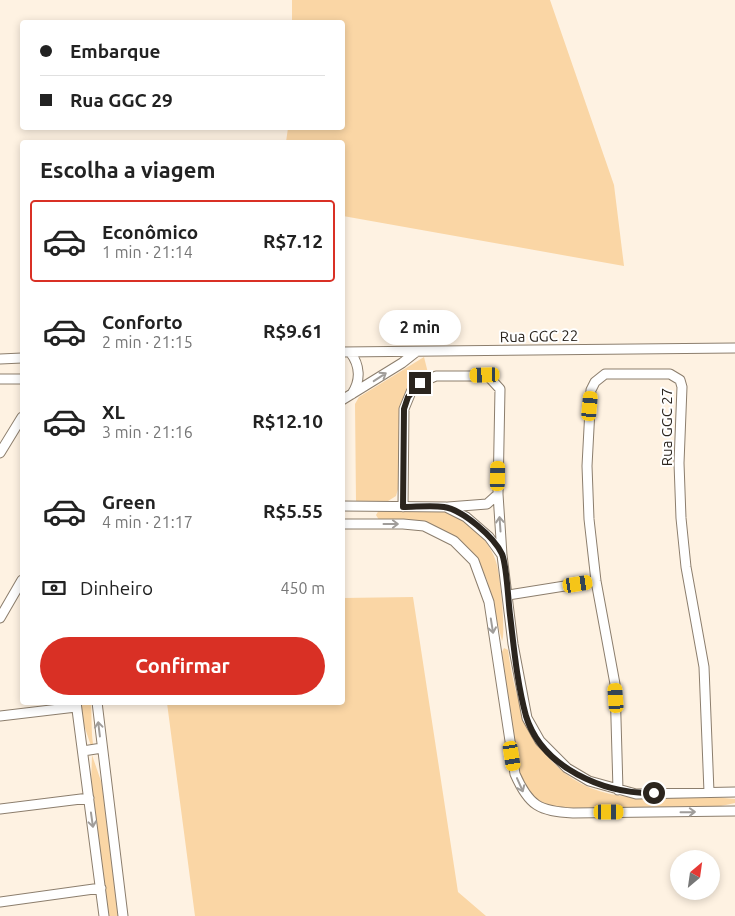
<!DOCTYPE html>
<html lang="pt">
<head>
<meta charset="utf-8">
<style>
	:root { --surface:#fff; --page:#f6f6f6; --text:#222; --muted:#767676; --line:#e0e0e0; --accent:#d93025 }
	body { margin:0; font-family:Ubuntu,sans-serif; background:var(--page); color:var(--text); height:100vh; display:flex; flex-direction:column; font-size:19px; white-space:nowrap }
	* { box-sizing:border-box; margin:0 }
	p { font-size:16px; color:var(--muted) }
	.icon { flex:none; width:28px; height:28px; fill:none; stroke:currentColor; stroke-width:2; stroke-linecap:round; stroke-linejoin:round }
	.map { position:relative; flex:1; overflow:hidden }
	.details { position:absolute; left:20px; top:140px; width:325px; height:565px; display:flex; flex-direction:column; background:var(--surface); border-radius:5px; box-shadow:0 2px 8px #0003 }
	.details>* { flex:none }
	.banner { position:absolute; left:20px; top:20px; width:325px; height:110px; border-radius:5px; box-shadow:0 2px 8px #0003; display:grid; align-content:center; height:110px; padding:0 20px; background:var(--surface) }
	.needle { width:32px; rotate:29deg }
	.fabs { position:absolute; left:670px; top:850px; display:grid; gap:10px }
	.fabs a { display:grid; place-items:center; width:50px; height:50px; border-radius:50%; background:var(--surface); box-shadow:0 2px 8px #0003; font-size:25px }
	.end { position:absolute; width:22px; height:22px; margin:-11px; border:6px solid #2b251e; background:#fff; box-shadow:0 0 0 2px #fff }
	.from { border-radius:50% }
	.bubble { position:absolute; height:35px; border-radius:18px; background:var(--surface); box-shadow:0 2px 8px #0003; font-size:16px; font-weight:600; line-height:35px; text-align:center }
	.car { position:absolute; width:15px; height:30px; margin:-15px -8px; border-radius:6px; box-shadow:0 0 4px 1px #0007; background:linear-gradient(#f5c518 24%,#345 0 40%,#f5c518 0 76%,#345 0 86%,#f5c518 0) }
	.banner b { display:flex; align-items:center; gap:18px; height:48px; font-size:19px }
	.banner b+b { border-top:1px solid var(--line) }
	.banner i { width:12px; height:12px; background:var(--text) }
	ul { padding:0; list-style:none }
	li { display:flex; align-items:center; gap:15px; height:82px; margin:0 10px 8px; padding:0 10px; border:2px solid transparent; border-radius:5px }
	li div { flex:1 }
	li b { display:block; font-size:19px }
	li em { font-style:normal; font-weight:600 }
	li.active { border-color:var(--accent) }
	li>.icon { width:45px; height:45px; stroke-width:1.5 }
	h2 { padding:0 20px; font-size:22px; line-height:60px }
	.pay { display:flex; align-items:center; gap:12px; height:55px; padding:0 20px; font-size:19px }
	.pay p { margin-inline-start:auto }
	.primary-button { display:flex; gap:10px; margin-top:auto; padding:10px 20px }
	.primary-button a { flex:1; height:58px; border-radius:30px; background:var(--accent); color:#fff; font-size:20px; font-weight:600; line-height:58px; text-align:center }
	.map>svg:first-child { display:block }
</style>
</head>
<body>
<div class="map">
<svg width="735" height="916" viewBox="0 0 735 916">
	<rect width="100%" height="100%" fill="#fef2e2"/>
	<!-- green -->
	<path fill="#fad6a5" d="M292 0H550L614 185 624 266 343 216 342 142H286L288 128H342V22H292Z
		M424 357 428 373C379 395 410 458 396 496L388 501H356L355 404 359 397Z
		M379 510C398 510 418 508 437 510 464 513 491 540 497 565 499 574 500 583 501 592 502 600 505 636 502 641L487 580 479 563 468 548 452 535 433 525 423 522 379 520 376 515Z
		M413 597 458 892 486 916H195L167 703 342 702 343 598Z
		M504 648 508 650C517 718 543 785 621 796 643 799 668 796 690 796 705 796 720 798 735 799V803L721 806 564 808C553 807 540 805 532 797 509 773 506 686 502 652Z
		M80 703H91C92 717 91 729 93 744L91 746 81 716Z
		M92 755 102 784 118 916H107L91 784Z"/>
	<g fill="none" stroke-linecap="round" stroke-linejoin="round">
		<defs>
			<path id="street" d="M342 352 735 348
				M350 352C360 365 361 380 352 394
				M0 359 22 358
				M0 379H22
				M342 400 402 363 416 352
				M0 453 22 417
				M342 506 446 507 466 517 489 537 502 555 513 644 527 718 540 741 567 768 589 781 636 794 735 792
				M403 507 404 409 411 392 420 383 436 376H488L500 389 498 494 502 555
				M448 507 487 504 498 494
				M342 524H403L424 526 454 541 474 561 489 602 515 774C529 806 539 811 573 813L735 811
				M508 595 596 581
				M0 618 22 580
				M76 702 104 916
				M97 702 123 916
				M0 716 76 707
				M83 751 102 748
				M618 790 615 684 596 581 589 519 587 466 591 390 595 382 605 374H670L680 380 682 387 679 463 681 518 686 567 704 667 709 792
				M0 809 89 798
				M0 902 101 888"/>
		</defs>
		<!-- street casing -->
		<use href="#street" stroke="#8c7e6d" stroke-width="11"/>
		<!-- street -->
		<use href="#street" stroke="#fff" stroke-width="9"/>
	</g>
	<!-- one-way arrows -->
	<defs><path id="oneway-shaft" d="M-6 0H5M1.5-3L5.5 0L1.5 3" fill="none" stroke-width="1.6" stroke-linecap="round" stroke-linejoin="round" transform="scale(1.25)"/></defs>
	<g stroke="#a09d9a">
		<use href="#oneway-shaft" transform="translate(380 377) rotate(-33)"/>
		<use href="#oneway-shaft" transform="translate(391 524)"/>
		<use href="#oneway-shaft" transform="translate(500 524) rotate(-94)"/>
		<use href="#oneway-shaft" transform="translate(492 626) rotate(81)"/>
		<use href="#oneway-shaft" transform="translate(99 729) rotate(-97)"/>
		<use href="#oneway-shaft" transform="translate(520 785) rotate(66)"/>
		<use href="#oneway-shaft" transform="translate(688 812) rotate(-1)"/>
		<use href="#oneway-shaft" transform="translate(92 820) rotate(82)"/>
	</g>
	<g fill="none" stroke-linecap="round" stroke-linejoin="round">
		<!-- route -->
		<path stroke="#2b251e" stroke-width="6" d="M420 383 408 397 404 409 403 507C416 507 431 505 444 507 463 510 494 537 502 554 507 566 508 600 510 615 514 648 517 683 526 716 542 768 604 794 654 793"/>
	</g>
	<g text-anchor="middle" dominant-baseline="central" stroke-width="4" stroke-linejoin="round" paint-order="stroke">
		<!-- street labels -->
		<g font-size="15" fill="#2b251e" stroke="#fff">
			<text transform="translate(539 336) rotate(-1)">Rua GGC 22</text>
			<text transform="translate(666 427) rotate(-90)">Rua GGC 27</text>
		</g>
	</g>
</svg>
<div class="fabs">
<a><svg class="needle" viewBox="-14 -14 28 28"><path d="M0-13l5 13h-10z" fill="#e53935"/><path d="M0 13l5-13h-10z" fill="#767676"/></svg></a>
</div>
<i class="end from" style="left:654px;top:793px"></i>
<i class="end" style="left:420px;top:383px"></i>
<div class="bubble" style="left:379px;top:310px;width:82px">2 min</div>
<i class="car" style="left:485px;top:375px;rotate:268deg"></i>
<i class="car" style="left:590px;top:406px;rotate:5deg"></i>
<i class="car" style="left:498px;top:476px;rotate:1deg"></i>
<i class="car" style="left:578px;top:584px;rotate:81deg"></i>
<i class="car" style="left:616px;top:698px;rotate:356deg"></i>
<i class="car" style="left:512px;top:756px;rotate:171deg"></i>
<i class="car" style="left:609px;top:812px;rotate:90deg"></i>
<div class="banner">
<b><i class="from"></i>Embarque</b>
<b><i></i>Rua GGC 29</b>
</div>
<section class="details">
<h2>Escolha a viagem</h2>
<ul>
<li class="active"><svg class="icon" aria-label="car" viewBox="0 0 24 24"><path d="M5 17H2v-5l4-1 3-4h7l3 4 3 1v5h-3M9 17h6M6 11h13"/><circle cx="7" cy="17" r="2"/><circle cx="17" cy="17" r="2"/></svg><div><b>Econômico</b><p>1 min · 21:14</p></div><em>R$7.12</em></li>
<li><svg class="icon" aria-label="car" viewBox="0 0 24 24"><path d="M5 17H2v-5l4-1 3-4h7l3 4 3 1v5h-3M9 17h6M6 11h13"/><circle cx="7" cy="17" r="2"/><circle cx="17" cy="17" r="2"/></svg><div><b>Conforto</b><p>2 min · 21:15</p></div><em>R$9.61</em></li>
<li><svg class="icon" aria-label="car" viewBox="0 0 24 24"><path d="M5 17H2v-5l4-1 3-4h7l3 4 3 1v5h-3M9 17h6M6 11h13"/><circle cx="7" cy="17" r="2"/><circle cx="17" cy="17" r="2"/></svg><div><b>XL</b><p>3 min · 21:16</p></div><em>R$12.10</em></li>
<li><svg class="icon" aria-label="car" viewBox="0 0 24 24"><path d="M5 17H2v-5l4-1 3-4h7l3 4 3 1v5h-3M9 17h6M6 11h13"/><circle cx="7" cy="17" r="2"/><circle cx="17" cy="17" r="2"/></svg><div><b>Green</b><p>4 min · 21:17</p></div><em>R$5.55</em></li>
</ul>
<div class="pay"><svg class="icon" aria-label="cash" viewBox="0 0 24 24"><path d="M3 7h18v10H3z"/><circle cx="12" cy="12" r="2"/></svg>Dinheiro<p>450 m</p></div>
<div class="primary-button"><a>Confirmar</a></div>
</section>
</div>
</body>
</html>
